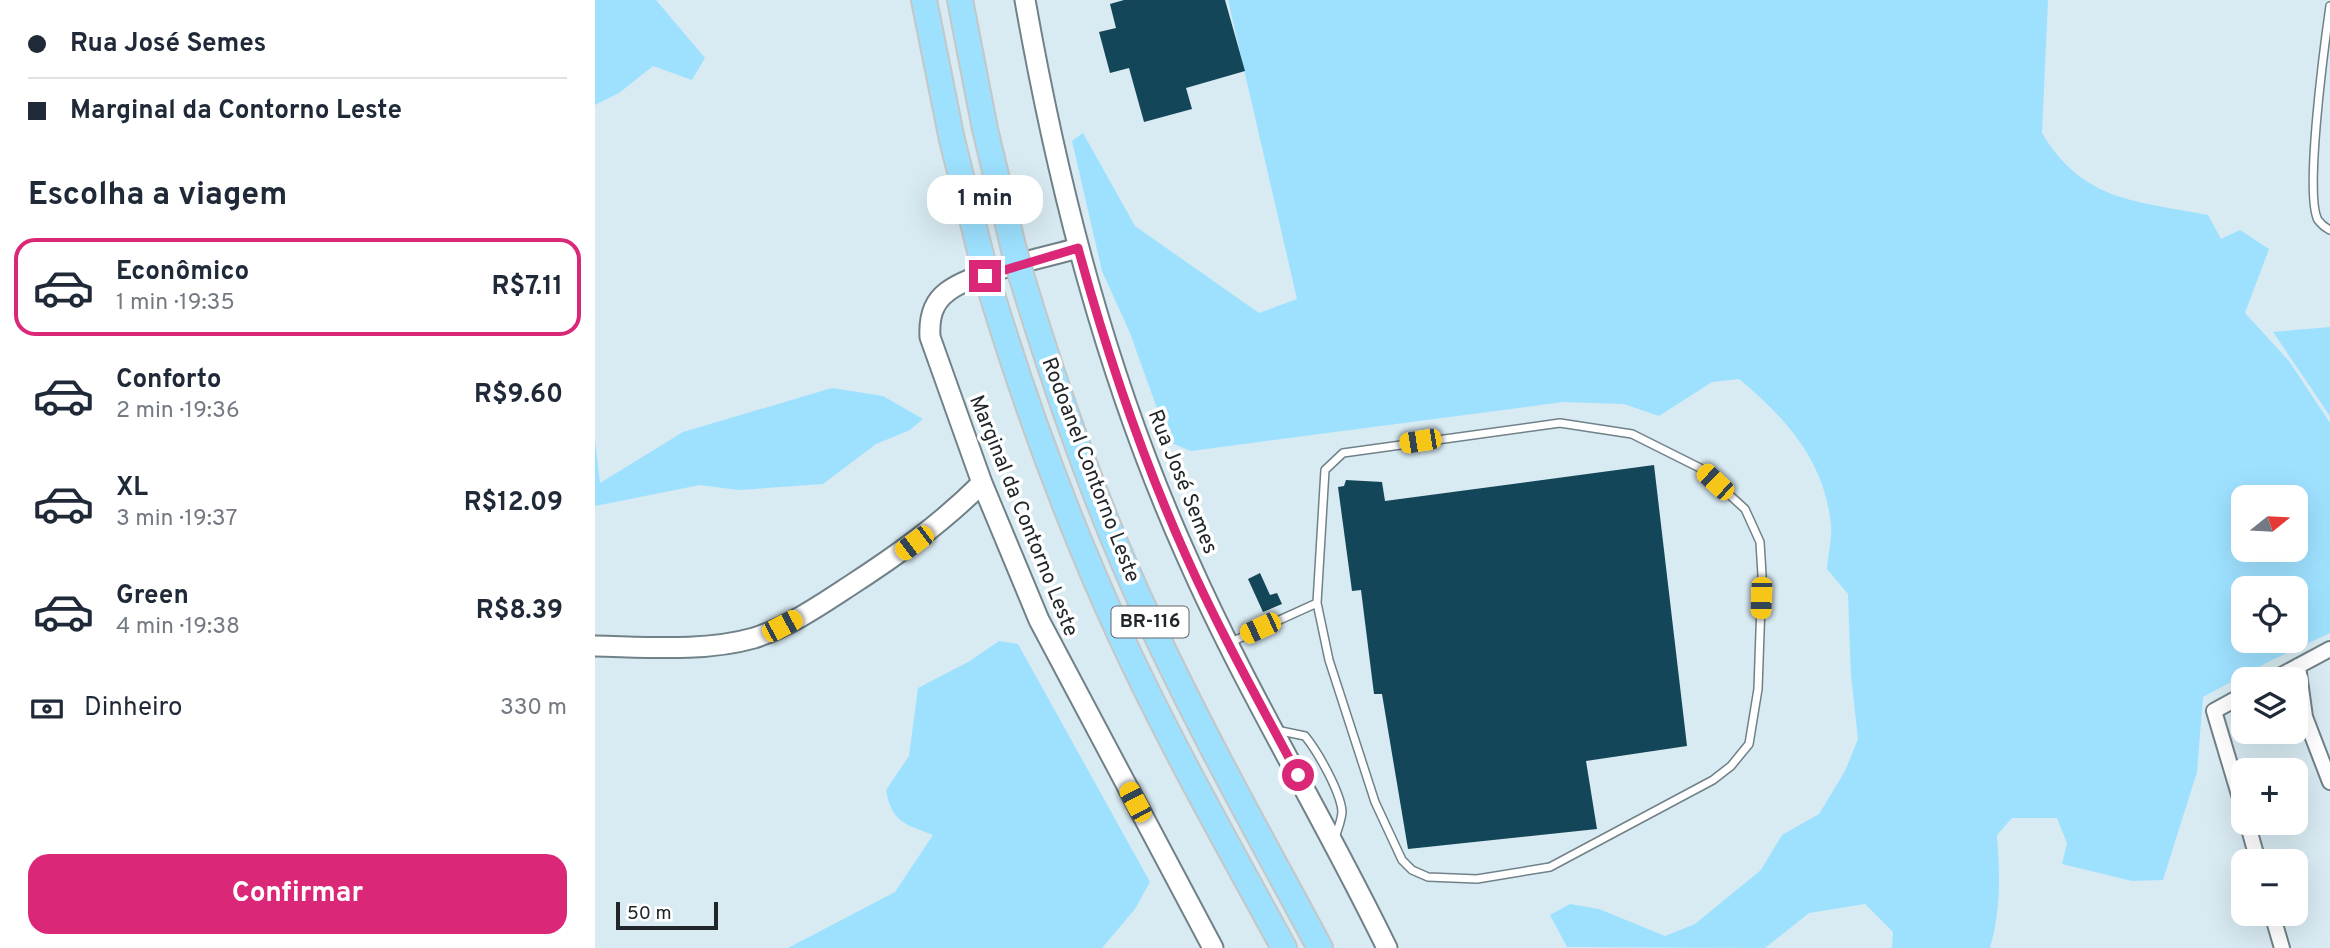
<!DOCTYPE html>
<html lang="pt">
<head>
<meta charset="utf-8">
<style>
	:root { --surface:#fff; --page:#f6f6f7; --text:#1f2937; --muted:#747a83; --line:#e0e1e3; --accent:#db2777 }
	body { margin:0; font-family:Overpass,sans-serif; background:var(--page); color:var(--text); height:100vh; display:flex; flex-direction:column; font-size:26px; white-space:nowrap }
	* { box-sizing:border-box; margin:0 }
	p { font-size:23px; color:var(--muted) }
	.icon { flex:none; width:38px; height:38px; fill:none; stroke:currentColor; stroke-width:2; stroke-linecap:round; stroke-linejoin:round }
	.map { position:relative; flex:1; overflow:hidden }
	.details { display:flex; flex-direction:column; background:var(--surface); width:595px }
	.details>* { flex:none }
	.top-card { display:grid; align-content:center; height:154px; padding:0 28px; background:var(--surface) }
	.needle { width:46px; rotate:72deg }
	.fabs { position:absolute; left:1636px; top:485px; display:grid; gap:14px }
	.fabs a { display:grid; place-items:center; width:77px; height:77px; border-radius:14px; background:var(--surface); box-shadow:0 7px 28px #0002; font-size:35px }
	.scale { position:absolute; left:21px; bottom:18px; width:102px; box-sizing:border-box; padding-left:7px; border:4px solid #202629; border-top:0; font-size:19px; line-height:24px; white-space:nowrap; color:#202629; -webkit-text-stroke:5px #fff; paint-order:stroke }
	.end { position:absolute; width:32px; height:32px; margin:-16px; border:9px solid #db2777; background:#fff; box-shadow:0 0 0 4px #fff }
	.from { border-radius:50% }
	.bubble { position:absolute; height:49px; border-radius:21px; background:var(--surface); box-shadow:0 7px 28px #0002; font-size:23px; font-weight:700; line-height:49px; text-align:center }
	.car { position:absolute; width:21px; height:42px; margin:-21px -10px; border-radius:9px; box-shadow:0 0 5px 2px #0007; background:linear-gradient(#f5c518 24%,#345 0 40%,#f5c518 0 76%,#345 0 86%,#f5c518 0) }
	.top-card b { display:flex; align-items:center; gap:24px; height:66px; font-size:26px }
	.top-card b+b { border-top:2px solid var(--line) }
	.top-card i { width:18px; height:18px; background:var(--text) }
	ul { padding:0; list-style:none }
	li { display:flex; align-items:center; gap:21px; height:98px; margin:0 14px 10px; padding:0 14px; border:4px solid transparent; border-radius:21px }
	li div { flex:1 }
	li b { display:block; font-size:26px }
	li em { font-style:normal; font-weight:700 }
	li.current { border-color:var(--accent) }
	li>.icon { width:63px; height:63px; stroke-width:1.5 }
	h2 { padding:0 28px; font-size:32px; line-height:84px }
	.pay { display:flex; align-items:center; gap:18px; height:77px; padding:0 28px; font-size:26px }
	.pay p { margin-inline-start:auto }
	.action { display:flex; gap:14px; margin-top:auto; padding:14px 28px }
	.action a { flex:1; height:80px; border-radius:21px; background:var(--accent); color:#fff; font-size:28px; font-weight:700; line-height:80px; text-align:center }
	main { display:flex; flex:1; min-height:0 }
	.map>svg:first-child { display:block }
</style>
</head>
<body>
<main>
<section class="details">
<div class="top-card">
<b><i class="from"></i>Rua José Semes</b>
<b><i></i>Marginal da Contorno Leste</b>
</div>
<h2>Escolha a viagem</h2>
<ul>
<li class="current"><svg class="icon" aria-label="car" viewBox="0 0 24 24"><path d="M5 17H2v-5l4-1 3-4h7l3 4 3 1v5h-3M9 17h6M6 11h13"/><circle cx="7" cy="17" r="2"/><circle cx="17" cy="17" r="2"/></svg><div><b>Econômico</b><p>1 min · 19:35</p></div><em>R$7.11</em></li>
<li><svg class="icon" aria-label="car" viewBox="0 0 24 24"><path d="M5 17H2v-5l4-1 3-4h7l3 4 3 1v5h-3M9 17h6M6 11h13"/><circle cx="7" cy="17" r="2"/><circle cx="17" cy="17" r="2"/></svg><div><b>Conforto</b><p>2 min · 19:36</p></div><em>R$9.60</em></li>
<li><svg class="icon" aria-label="car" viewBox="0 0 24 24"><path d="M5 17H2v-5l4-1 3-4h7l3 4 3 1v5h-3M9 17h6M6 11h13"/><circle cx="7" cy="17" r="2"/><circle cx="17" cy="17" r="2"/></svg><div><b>XL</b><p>3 min · 19:37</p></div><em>R$12.09</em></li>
<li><svg class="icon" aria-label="car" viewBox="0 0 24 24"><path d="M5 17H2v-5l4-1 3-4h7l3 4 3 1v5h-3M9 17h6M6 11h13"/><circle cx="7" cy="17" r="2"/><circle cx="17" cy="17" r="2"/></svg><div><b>Green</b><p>4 min · 19:38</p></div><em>R$8.39</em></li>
</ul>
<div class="pay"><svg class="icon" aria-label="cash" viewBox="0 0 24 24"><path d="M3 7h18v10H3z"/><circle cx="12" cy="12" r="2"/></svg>Dinheiro<p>330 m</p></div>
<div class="action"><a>Confirmar</a></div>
</section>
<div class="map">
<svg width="1735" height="948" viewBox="0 0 1735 948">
	<rect width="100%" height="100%" fill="#d8eaf2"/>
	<!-- green -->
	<path fill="#9ee1ff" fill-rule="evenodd" d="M0 0H61L110 58 97 80 58 66 24 93 0 105Z
		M633 0H1453L1447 133C1488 202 1542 201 1613 215L1626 239 1645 230 1674 249 1650 313 1694 361 1735 423V633L1675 661 1608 697 1602 772 1568 880 1537 881 1467 864 1472 843 1462 818H1417L1402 835C1405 874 1406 910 1395 948H1297L1298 932 1270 904 1214 913 1170 948 972 947 955 915 975 904 1004 909 1070 936 1100 924 1166 870 1187 835 1224 814 1250 771 1263 739 1256 676 1253 594 1232 569C1233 555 1237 539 1236 526 1230 461 1192 419 1144 379L1117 382 1064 416 1029 404 969 402 596 451 574 442 535 333 507 271 477 141 488 133 540 226 664 313 702 299ZM1701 497V550H1648V497ZM1701 588V640H1648V588Z
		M1735 327V416L1678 332Z
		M237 388 288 396 328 419 315 430 281 444 228 484 144 490 105 485 0 506V440L5 483 88 432Z
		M404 641 423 644 555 882 540 909 507 948H193L300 892 338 835C310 824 297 823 291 790L314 756 323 688 375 661Z"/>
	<!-- building -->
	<path fill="#144659" d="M529 0H630L650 71 591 88 597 109 549 122 534 68 515 73 504 32 521 28 515 4Z
		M1059 465 1092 746 991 761 1002 829 813 849 787 694H779L766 590 757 591 743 487 749 486 751 480 787 482 790 501Z
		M665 573 675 595 682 593 687 604 668 612 653 579Z"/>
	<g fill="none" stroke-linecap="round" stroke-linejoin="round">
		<defs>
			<path id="lane" d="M1735 6C1730 41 1709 195 1723 220 1726 224 1731 228 1735 230
				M965 423 1037 434 1105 468 1150 509 1165 542 1167 575 1163 689 1154 744 1136 766 1118 780 955 867 882 879 833 877 817 870 807 860 780 802 734 660 722 603 730 470 748 453Z
				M634 643 722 603
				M681 730 710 736C723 752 745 791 747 811 747 820 742 830 740 838"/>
			<path id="street" d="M1703 666 1710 717 1735 782
				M1679 679 1735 649
				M1648 695 1619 711 1648 808
				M1652 822 1663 861
				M1677 914 1687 948"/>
			<path id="secondary" d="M430 0C464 192 512 379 592 557 651 691 728 816 792 948
				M483 248C449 258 377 272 352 292 337 303 334 319 335 337L387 483 444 620 618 948
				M0 646C51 647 110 652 159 638 193 627 224 606 253 587 301 556 346 524 387 483"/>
			<path id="highway" d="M329 0 357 140 387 259
				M365 0 390 129 419 250
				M427 278C462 393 501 506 552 615 604 728 666 838 725 948
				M395 288C431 407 474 524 526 637 575 743 633 845 689 948"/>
		</defs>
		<!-- lane casing -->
		<use href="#lane" stroke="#718188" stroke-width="10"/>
		<!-- street casing -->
		<use href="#street" stroke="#718188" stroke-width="18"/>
		<!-- secondary casing -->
		<use href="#secondary" stroke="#718188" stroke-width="23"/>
		<!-- highway casing -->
		<use href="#highway" stroke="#c5c7c7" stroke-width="28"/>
		<!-- lane -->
		<use href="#lane" stroke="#fff" stroke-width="7"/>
		<!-- street -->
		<use href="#street" stroke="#fff" stroke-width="14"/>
		<!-- secondary -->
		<use href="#secondary" stroke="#fff" stroke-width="19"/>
		<!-- highway -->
		<use href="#highway" stroke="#9de1ff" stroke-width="24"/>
		<defs>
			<path id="highway-bridge" d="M419 250 427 278
				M387 259 395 288"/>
		</defs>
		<!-- highway-bridge casing -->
		<use href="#highway-bridge" stroke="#c5c7c7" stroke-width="28" stroke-linecap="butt"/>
		<!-- highway-bridge -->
		<use href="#highway-bridge" stroke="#9de1ff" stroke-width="24"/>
	</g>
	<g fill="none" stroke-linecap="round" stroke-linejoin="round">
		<!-- route -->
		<path stroke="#db2777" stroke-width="9" d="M390 276 483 248C512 354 547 458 592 558 625 632 665 703 703 775"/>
	</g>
	<g text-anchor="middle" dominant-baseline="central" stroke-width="7" stroke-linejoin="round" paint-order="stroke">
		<!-- shield labels -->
		<rect fill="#fff" stroke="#636769" stroke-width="2" x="516.5" y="606.5" width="77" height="31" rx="5"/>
		<g font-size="19" font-weight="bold" fill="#202629">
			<text x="555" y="622">BR-116</text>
		</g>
		<!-- street labels -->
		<g font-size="21" fill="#202629" stroke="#fff">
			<text transform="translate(495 470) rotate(69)">Rodoanel Contorno Leste</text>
			<text transform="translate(587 482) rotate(68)">Rua José Semes</text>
			<text transform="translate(428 516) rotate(68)">Marginal da Contorno Leste</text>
		</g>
	</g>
</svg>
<div class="fabs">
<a><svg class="needle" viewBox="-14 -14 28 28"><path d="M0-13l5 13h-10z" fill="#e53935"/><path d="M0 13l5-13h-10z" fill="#747a83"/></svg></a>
<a><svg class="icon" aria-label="locate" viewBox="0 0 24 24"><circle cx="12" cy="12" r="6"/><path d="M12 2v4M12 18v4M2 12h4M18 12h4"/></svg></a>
<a><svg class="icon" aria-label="layers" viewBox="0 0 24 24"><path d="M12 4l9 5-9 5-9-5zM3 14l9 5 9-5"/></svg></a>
<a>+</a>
<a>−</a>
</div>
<div class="scale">50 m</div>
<i class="end from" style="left:703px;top:775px"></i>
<i class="end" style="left:390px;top:276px"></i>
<div class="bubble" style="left:332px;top:175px;width:116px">1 min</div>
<i class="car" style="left:825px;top:441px;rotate:261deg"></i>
<i class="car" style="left:1120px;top:482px;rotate:313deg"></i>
<i class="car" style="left:319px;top:543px;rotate:233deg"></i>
<i class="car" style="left:1166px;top:598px;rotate:182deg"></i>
<i class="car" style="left:187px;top:626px;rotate:62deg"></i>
<i class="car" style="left:665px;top:628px;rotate:245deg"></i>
<i class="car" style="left:540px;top:802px;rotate:332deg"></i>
</div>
</main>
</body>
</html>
